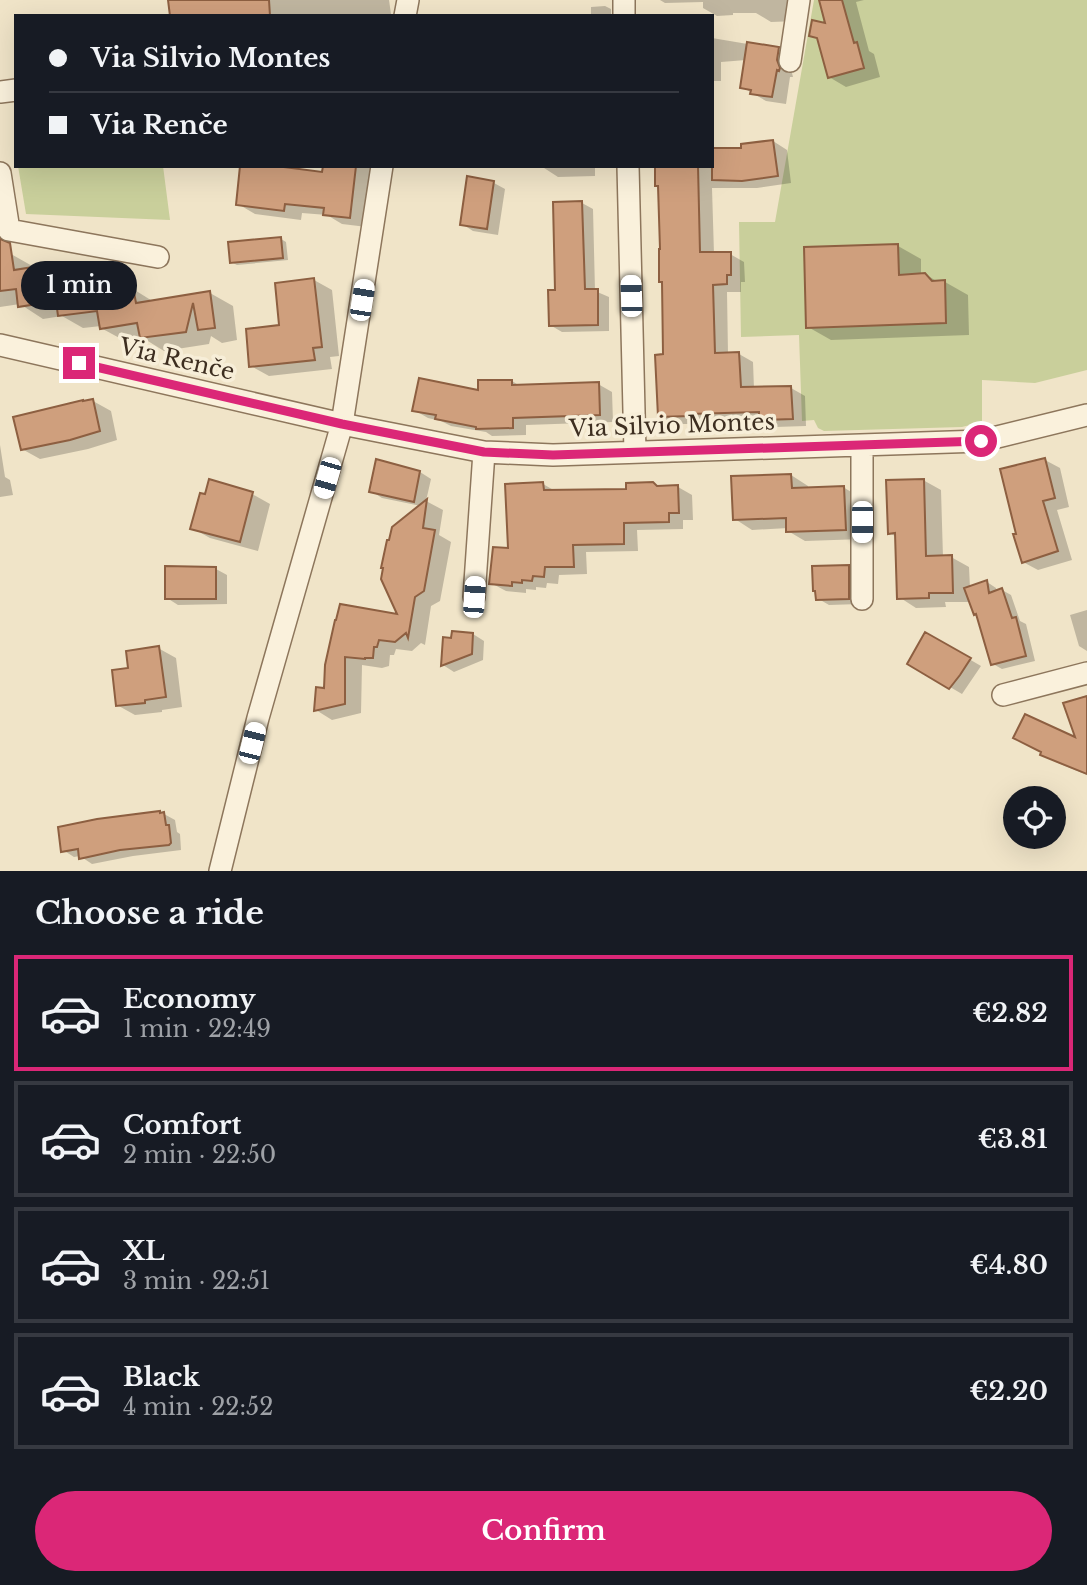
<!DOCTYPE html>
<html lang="en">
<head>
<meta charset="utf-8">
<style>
	:root { --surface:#171b24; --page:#242831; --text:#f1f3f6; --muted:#9ea1a6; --line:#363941; --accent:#db2777 }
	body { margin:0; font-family:"Libre Baskerville",serif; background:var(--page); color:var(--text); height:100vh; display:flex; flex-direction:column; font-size:26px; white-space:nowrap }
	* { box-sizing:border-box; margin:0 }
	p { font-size:23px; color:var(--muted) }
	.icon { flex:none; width:38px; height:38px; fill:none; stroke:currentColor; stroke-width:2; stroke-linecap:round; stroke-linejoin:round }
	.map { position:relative; height:871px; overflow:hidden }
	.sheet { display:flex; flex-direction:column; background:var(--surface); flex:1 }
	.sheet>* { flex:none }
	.guide { position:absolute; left:14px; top:14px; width:700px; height:154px; border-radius:0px; box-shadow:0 7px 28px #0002; display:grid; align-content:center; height:154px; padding:0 35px; background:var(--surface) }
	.buttons { position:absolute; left:1003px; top:786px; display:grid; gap:14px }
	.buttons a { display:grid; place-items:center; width:63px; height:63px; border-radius:50%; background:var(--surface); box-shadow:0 7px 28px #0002; font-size:35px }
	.end { position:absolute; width:32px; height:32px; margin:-16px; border:9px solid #db2777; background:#fff; box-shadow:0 0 0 4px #fff }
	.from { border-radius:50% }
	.bubble { position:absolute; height:49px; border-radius:24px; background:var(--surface); box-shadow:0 7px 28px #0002; font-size:23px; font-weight:600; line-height:49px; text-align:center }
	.car { position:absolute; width:21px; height:42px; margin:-21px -10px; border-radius:9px; box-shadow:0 0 5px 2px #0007; background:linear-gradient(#fff 24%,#345 0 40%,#fff 0 76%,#345 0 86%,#fff 0) }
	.guide b { display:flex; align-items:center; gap:24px; height:66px; font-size:26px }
	.guide b+b { border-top:2px solid var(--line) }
	.guide i { width:18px; height:18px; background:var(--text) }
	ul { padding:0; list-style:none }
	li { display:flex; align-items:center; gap:21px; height:116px; margin:0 14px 10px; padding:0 21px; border:4px solid var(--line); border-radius:0px }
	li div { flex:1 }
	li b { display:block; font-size:26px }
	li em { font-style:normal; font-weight:600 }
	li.active { border-color:var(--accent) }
	li>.icon { width:63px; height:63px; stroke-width:1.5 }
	h2 { padding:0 35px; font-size:32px; line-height:84px }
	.cta { display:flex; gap:14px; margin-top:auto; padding:14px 35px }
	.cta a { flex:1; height:80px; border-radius:42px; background:var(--accent); color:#fff; font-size:28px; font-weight:600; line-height:80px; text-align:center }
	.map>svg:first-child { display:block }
</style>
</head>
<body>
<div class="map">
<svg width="1087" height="871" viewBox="0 0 1087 871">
	<rect width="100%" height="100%" fill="#f0e4c8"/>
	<!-- green -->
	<path fill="#c9cf9b" d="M814 0H1087V370L1035 383 982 380V422L962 427 824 431 818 428 814 420 802 421 799 335 741 337 739 222H775Z
		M18 166H163L170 220 26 214Z"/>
	<!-- shadow -->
	<path fill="#0003" d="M170 0H389L391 14 383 16H172Z
		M660 0H798L797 21 771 22 756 13H733V15L717 16 703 8V2L665 3Z
		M821 0H864L856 2 869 51 874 54 880 77 846 87 829 77 819 40 811 35 828 25Z
		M605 6 611 9V16H591V7Z
		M712 38 778 49 792 57 791 69 793 77H790L786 104 766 101 742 87 746 60 721 62V81H712Z
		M773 141 787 150 791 183 757 188H712L714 254H730L744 262 745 282H741V292H727L728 354H739L753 362 754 389 791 388 805 396 806 426 775 427 762 420 703 421V424H674L660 416 665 356 660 186 656 166H712V144V150H743Z
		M324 166H372L367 227 342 224 327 215 302 213 301 220 255 214 238 204 324 174Z
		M595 166V176L558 177 541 166Z
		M469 178 494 183 505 189 498 235 473 231 462 224Z
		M582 203 593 209 595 291 609 297V331L562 332 550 325 557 291Z
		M281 239 286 242 288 260 237 265 231 262Z
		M898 246 921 259V275L925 274 938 282H945L968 295 969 335 831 340 808 327Z
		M11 254 34 267 52 266 74 279 91 276 114 289V291L133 289 154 302 210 293 233 306 237 340 222 343 211 336 209 344 164 351 143 338 125 341 101 328V326L83 328 62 316 43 319 20 304 0 307V255Z
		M314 280 332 290 339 356 330 357 332 369 269 376 251 366Z
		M512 381 520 386 598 384 612 392 613 422 526 425V435L492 436 486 432 451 426 441 421 428 418 414 410 480 392Z
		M93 401 111 411 117 440 88 449 40 459 22 449Z
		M0 445 5 477 10 480 13 495 0 497Z
		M1045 460 1060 468 1069 507 1057 510 1072 560 1038 570 1023 562 1018 535Z
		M420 472 431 479 426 501 443 510 439 535 451 542 440 601 431 606 425 645 421 643 412 651 396 649 394 655H390L389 666 382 668 362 665 361 713 332 720 316 710 326 690 327 665 400 617 421 506 382 498 371 491Z
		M791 475 808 486V489L843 487 861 498 863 539 805 541 788 531V528L752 530 735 519Z
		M923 480 941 490 943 557H951L969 567 970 588 987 582 996 588 997 592 1002 590 1011 595 1020 621 1026 624 1035 661 1002 669 993 664 979 615 971 602H945L946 607 916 608 899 597 897 537 889 533Z
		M543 484 557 492 678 487 692 495 693 520H683V529L637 530 638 551 586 552 587 574 559 575 558 584 547 583 546 588 536 587V590L526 589V593L506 591 491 583 510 550Z
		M252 494 270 504 258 551 210 538 192 528Z
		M848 567 860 574V604L829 605 817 598Z
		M216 569 227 575V604L178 605 167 598Z
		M1087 610V651L1079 646 1070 615Z
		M473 634 484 641 483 660 454 672 443 665 444 639 453 640Z
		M926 634 981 666 962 694 909 663Z
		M158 648 176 658 182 707 162 710V712L135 715 117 705 130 669Z
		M1087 695V775L1058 763 1042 754 1078 740 1072 700Z
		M164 814 175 820 177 832 180 834 181 850 133 856 92 864 80 856 74 857 63 850Z"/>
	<!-- building -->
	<path fill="#cf9f7d" stroke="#8d5f41" stroke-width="2" d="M168 0H269L270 16H170Z
		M819 0H842L854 43 857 42 864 68 828 78 817 38 809 36 812 20 825 23Z
		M747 42 779 47 777 60 780 68 779 71 777 70 772 97 750 94 751 90 740 88Z
		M773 140 778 176 742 181 712 180V148H741V144Z
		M240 166H276L322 172 323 166H356L350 218 323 215 324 208 285 204 284 211 236 205Z
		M655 166H698L700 252H731V275H727V284L713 285 715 353 739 352 741 387 791 386 793 419 759 420V412L690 414V416L658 417 655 355 663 354 662 282H659V249H660L658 186H655Z
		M467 176 494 181 487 229 460 225Z
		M582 201 585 289H598V325L549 326 548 290H555L553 202Z
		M281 237 283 258 230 263 228 242Z
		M0 239 10 243 14 270 52 264 55 280 91 274 95 292 133 287 136 303 210 291 215 328 198 330 193 303 186 332 140 338 137 323 100 329 97 311 58 316 56 301 18 307 16 289 0 291Z
		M898 244 899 275 925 273 932 281 945 280 946 323 806 328 804 247Z
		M314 278 322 347 313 348 315 360 249 367 246 329 279 325 275 283Z
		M419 378 478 390V380H512V385L599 382 600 415 513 418V428L476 429V427L435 419 436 415 412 411Z
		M93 399 100 431 70 440 21 450 13 417 83 400V401Z
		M1045 458 1055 498 1043 501 1058 551 1022 563 1013 534H1016L1000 469Z
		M376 459 420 471 414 502 369 492Z
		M791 474 792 488 844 486 846 530 786 532V518L733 520 731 476Z
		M209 479 253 492 240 542 190 529 200 493 205 494Z
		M924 479 926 556 952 555 953 593H929V598L897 599 895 533 888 534 886 480Z
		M543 482 544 490 626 489V483L653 482 657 486 678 485 679 513H669V522L624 523V544L573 545 574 567H545L544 577 533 576 532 581 522 580V583L512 582V586L489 584 493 547 508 548 505 484Z
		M427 499 423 528 435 530 424 591 415 597 408 638 406 633 395 642 379 640 377 647H374L373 658H365V659L345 657V704L314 711 316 687 324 688 325 665 335 620H336L340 604 397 614 381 579 383 568H381L387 540H389L392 527Z
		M849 565V599L816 600 815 591H813L812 566Z
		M165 566 216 567V599H165Z
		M987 580 989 593 1002 588 1012 618 1016 617 1026 656 991 665 976 614 974 615 964 588Z
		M452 631 473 633 472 654 441 666 443 637 451 638Z
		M925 632 971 658 960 675 949 689 907 664Z
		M159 646 166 697 145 700V703L116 706 112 670 128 668 126 651Z
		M1087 696V774L1040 755 1041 752 1013 738 1025 714 1075 737 1063 703Z
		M160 811V813L164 812 166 825H169L171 843 169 845 120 850 79 859 78 849 61 852 58 827 97 819Z"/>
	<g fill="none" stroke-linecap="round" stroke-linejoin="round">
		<defs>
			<path id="minor" d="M624 0V16
				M405 16 408 0
				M790 61 799 0
				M0 92 16 90
				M628 166 635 452
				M0 173 9 230 158 257
				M0 345 342 424 484 452 553 455 981 441 1087 415
				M862 445V599
				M474 597 484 452
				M1003 695 1087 673
				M220 871 258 718 342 424 382 166"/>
		</defs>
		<!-- minor casing -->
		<use href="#minor" stroke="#8d765c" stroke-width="24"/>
		<!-- minor -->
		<use href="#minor" stroke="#faf1dc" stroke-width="21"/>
	</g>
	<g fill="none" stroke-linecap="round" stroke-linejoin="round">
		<!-- route -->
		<path stroke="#db2777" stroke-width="9" d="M79 363 342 424 484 452 553 455 981 441"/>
	</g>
	<g text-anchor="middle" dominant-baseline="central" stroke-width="7" stroke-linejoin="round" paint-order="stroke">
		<!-- street labels -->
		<g font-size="23" fill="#3d2e20" stroke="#f7eed8">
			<text transform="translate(177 359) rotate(13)">Via Renče</text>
			<text transform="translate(672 425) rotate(-2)">Via Silvio Montes</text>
		</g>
	</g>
</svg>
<div class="buttons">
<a><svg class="icon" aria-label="locate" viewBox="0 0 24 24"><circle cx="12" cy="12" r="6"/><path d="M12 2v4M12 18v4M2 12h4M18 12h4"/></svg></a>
</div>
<i class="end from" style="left:981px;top:441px"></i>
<i class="end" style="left:79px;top:363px"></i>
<div class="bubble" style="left:21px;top:261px;width:116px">1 min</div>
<i class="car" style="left:631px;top:296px;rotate:358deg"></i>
<i class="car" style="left:362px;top:300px;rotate:9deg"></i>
<i class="car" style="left:327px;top:478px;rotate:196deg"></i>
<i class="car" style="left:862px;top:522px;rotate:180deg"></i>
<i class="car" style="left:474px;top:597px;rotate:4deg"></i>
<i class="car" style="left:252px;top:743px;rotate:14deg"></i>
<div class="guide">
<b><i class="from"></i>Via Silvio Montes</b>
<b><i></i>Via Renče</b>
</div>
</div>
<section class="sheet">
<h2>Choose a ride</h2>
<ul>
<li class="active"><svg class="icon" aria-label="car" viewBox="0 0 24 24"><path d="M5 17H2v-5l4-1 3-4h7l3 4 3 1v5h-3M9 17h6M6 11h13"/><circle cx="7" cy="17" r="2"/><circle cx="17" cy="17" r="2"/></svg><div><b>Economy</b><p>1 min · 22:49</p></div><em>€2.82</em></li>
<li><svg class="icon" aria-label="car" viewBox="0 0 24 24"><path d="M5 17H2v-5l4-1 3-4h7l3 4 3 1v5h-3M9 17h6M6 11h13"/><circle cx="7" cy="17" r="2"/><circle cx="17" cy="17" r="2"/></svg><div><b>Comfort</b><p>2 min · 22:50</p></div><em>€3.81</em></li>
<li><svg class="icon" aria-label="car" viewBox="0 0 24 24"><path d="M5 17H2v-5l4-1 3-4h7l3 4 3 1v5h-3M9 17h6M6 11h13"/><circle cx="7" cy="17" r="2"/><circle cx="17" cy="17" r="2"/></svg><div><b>XL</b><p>3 min · 22:51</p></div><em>€4.80</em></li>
<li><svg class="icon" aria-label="car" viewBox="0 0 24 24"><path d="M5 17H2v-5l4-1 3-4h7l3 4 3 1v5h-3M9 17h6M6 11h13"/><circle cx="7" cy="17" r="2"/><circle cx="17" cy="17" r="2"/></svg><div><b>Black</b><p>4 min · 22:52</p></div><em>€2.20</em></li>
</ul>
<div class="cta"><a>Confirm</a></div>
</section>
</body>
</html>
